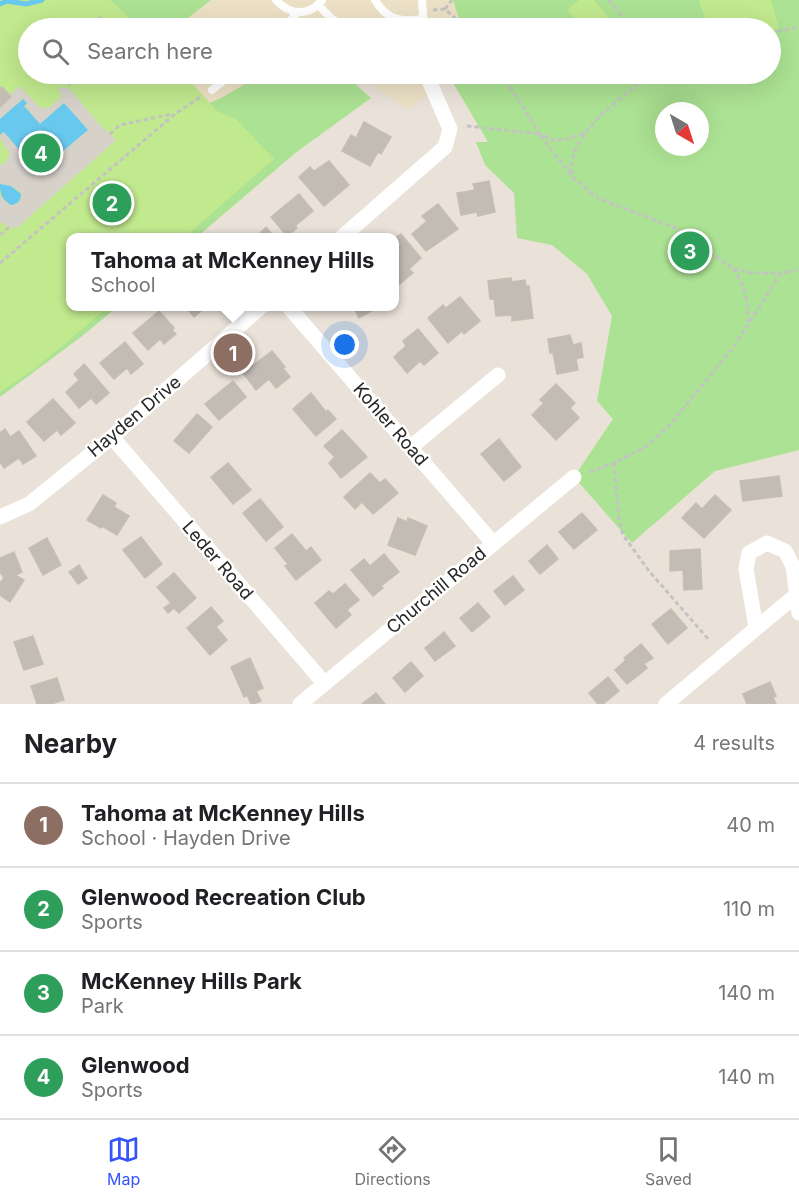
<!DOCTYPE html>
<meta charset="utf-8">
<style>
body{margin:0;font-family:Inter,sans-serif;background:#f6f6f6;color:#202124}
.compass{position:absolute;left:655px;top:102px;width:54px;height:54px;border-radius:50%;background:#fff;box-shadow:0 6px 24px #0002;rotate:141deg}
.you{position:absolute;left:345px;top:345px;width:21px;height:21px;margin:-15px;border:4px solid #fff;border-radius:50%;background:#1a73e8;box-shadow:0 0 0 9px #1a73e833}
.badge{display:grid;place-items:center;width:39px;height:39px;border-radius:50%;background:#3555fa;color:#fff;font-size:20px;font-weight:700}
.pin{position:absolute;translate:-50% -50%;border:3px solid #fff;box-shadow:0 2px 6px #0006}
.popup{position:absolute;left:66px;top:233px;width:333px;height:78px;box-sizing:border-box;display:grid;place-content:center;border-radius:12px;background:#fff;filter:drop-shadow(0 2px 4px #0005);font-size:20px;white-space:nowrap;color:#757577}
.popup b{font-size:22px;color:#202124}
.popup::after{content:'';position:absolute;left:50%;top:100%;margin-left:-12px;border:12px solid transparent;border-top-color:#fff}
.list{margin:0;padding:0;list-style:none}
h2{display:flex;justify-content:space-between;align-items:center;height:78px;margin:0;padding:0 24px;font-size:26px}
h2 small{font-size:20px;font-weight:400;color:#757577}
.list li{display:grid;grid-template-columns:39px 1fr auto;gap:18px;align-items:center;box-sizing:border-box;height:84px;padding:0 24px;border-top:2px solid #e0e0e0}
.list b{display:block;font-size:22px;white-space:nowrap}
.list p{margin:0;font-size:20px;white-space:nowrap;color:#757577}
.list em{font-size:20px;font-style:normal;color:#757577}
.icon{flex:none;width:33px;height:33px;fill:none;stroke:currentColor;stroke-width:2;stroke-linecap:round;stroke-linejoin:round}
.map{position:relative;flex:none;width:799px;height:704px;overflow:hidden}
.search{position:absolute;background:#fff;box-shadow:0 6px 24px #0002;left:18px;right:18px;top:18px;height:66px;display:flex;align-items:center;gap:15px;box-sizing:border-box;padding:0 21px;border-radius:33px;color:#757577;font-size:22px}
.sheet{height:414px;background:#fff}
nav{display:flex;justify-content:space-around;align-items:center;box-sizing:border-box;height:84px;border-top:2px solid #e0e0e0;background:#fff;font-size:16px;color:#757577}
nav a{display:grid;justify-items:center;gap:3px}
nav .on{color:#3555fa}
.map>svg:first-child{display:block}
</style>
<div class="map">
<svg width="799" height="704" viewBox="0 0 799 704">
<rect width="100%" height="100%" fill="#eae2d8"/>
<!-- education -->
<g fill="#ece1c6">
<polygon points="110,0 474,0 486,28 141,28"/>
<polygon points="184,74 453,74 408,110 357,74 274,159 217,111"/>
</g>
<!-- green -->
<g fill="#ace293" fill-rule="evenodd">
<polygon points="0,0 211,0 175,28 28,28"/>
<path d="M453,0H799V450L715,471L632,543L574,477L613,419L597,401L612,316L587,274L552,245L517,238L514,193L485,165L476,142H488L449,76L453,74H770V28H462ZM664,111H700V147H664Z"/>
<polygon points="263,74 344,74 371,98 294,154 197,237 71,238 71,306 117,307 81,337 0,397 0,269 178,116 219,99"/>
</g>
<!-- pitch -->
<g fill="#c1e98e">
<polygon points="0,0 110,0 141,28 28,28 28,74 184,74 217,111 236,119 274,159 185,237 71,238 71,306 108,307 36,368 0,392"/>
<polygon points="579,0 594,0 617,28 581,28 567,10"/>
<polygon points="699,0 771,0 779,28 771,31 770,28 708,28"/>
</g>
<!-- plaza -->
<polygon fill="#d6d2ca" points="20,86 39,107 49,108 62,96 58,89 61,87 70,89 98,123 116,140 17,228 9,227 0,222 0,195 6,202 16,204 20,201 21,194 17,189 0,184 0,164 5,164 10,154 0,138 0,135 3,132 5,133 38,172 40,124 24,105 23,99 0,119 0,107 11,97 9,95"/>
<!-- water -->
<g fill="#68c8ee">
<polygon points="23,99 27,103 24,106 40,124 64,103 88,130 38,172 5,133 3,132 0,135 0,119"/>
<path d="M0,184L11,186L21,194C21,201 18,204 11,205C2,199 0,195 0,184Z"/>
</g>
<g fill="none" stroke-linecap="round" stroke-linejoin="round">
<!-- stream -->
<polyline stroke="#68c8ee" stroke-width="5" points="0,4 7,1 26,4 42,0"/>
</g>
<!-- building -->
<g fill="#c2bcb5" stroke="#c5beb2" stroke-width="1.5">
<polygon points="100,17 109,26 106,28 96,28 92,25"/>
<polygon points="2,87 11,97 0,107 0,88"/>
<polygon points="364,122 391,137 381,154 378,152 370,166 342,151 351,135 356,138"/>
<polygon points="329,161 349,185 324,206 299,177 310,167 314,171"/>
<polygon points="489,181 495,212 478,216 477,212 461,215 457,193 475,190 473,184"/>
<polygon points="299,194 313,211 295,226 297,228 287,236 271,217"/>
<polygon points="438,204 458,229 426,251 412,234 427,221 422,216"/>
<polygon points="266,227 275,238 255,238"/>
<polygon points="401,234 421,258 409,269 413,273 396,287 395,238"/>
<polygon points="511,278 512,282 525,280 526,286 529,286 533,318 512,321 512,315 496,316 494,299 490,299 488,281"/>
<polygon points="460,297 480,321 464,334 462,331 448,343 428,318 443,305 446,308"/>
<polygon points="185,306 207,306 194,317"/>
<polygon points="353,306 380,306 359,318"/>
<polygon points="159,311 174,328 172,330 176,334 164,344 160,339 148,350 133,333"/>
<polygon points="418,329 438,353 424,365 420,361 407,373 394,357 406,346 403,341"/>
<polygon points="570,335 573,345 581,343 583,357 576,359 578,370 557,374 553,352 550,353 548,339"/>
<polygon points="125,342 143,364 131,374 127,368 114,379 100,363"/>
<polygon points="272,351 285,367 283,368 290,377 276,388 269,379 256,390 243,373"/>
<polygon points="84,364 109,393 96,404 91,398 79,408 66,392 79,380 74,374"/>
<polygon points="233,381 246,397 219,420 205,404"/>
<polygon points="556,384 575,403 570,408 579,418 556,440 532,415 544,403 540,400"/>
<polygon points="311,393 326,412 328,410 336,419 316,436 293,409"/>
<polygon points="53,399 75,423 61,435 57,430 44,441 27,422"/>
<polygon points="197,414 212,427 189,453 174,441"/>
<polygon points="5,429 10,437 19,431 36,456 23,464 19,458 4,468 0,462 0,433"/>
<polygon points="342,430 367,457 341,478 329,463 335,457 324,446"/>
<polygon points="499,439 521,467 504,481 481,454"/>
<polygon points="228,463 251,490 233,504 211,477"/>
<polygon points="370,473 380,483 385,479 398,493 373,514 362,502 355,509 344,497"/>
<polygon points="779,476 782,496 743,501 740,481"/>
<polygon points="103,495 116,503 114,507 129,516 117,535 102,526 101,528 87,520"/>
<polygon points="715,495 731,510 704,538 682,518 696,503 702,509"/>
<polygon points="260,499 283,527 266,541 243,513"/>
<polygon points="582,513 597,530 574,549 559,532"/>
<polygon points="398,518 407,522 408,518 427,526 415,555 388,545"/>
<polygon points="292,534 306,551 311,547 321,560 296,580 285,566 288,564 275,548"/>
<polygon points="141,537 162,564 145,578 123,550"/>
<polygon points="47,538 61,565 43,575 29,548"/>
<polygon points="547,545 558,559 540,574 529,561"/>
<polygon points="700,549 702,589 684,590 683,570 670,571 670,551"/>
<polygon points="14,552 22,572 15,575 24,580 10,602 0,595 0,583 4,578 0,572 0,558"/>
<polygon points="384,554 399,572 381,586 383,588 373,596 351,570 364,559 370,566"/>
<polygon points="79,565 87,578 78,584 69,572"/>
<polygon points="174,573 196,598 179,613 174,608 168,613 164,608 171,603 157,587"/>
<polygon points="513,576 524,590 505,605 494,591"/>
<polygon points="345,584 359,600 347,610 351,615 336,628 315,603 329,591 333,594"/>
<polygon points="478,603 490,617 472,632 460,618"/>
<polygon points="211,607 223,621 216,627 227,640 210,655 187,628"/>
<polygon points="671,609 687,628 668,644 652,624"/>
<polygon points="444,632 455,646 435,661 425,648"/>
<polygon points="33,636 43,664 24,670 14,642"/>
<polygon points="641,644 653,658 644,664 647,668 627,684 615,670 626,660 624,658"/>
<polygon points="250,658 263,688 256,691 261,701 253,704 251,704 247,695 244,697 231,667"/>
<polygon points="411,662 423,676 405,692 393,678"/>
<polygon points="608,677 619,691 603,704 598,704 589,693"/>
<polygon points="57,678 64,700 51,704 37,704 31,686"/>
<polygon points="770,682 776,696 773,697 776,704 747,704 743,694"/>
<polygon points="376,693 385,704 362,704"/>
</g>
<g fill="none" stroke-linecap="round" stroke-linejoin="round">
<!-- path -->
<g stroke="#c3c3c3" stroke-width="3" stroke-dasharray="4.5 3" stroke-linecap="butt">
<polyline points="609,0 632,28"/>
<polyline points="445,9 452,0"/>
<polyline points="433,10 445,9 466,28"/>
<polyline points="770,33 799,27"/>
<polyline points="67,74 70,89"/>
<polyline points="502,74 540,134 554,140 567,139 584,133"/>
<polyline points="467,126 540,134 572,177 598,198 678,229 732,268 751,273 781,273"/>
<polyline points="110,134 120,125 173,114"/>
<path d="M572,174C566,135 623,97 650,74"/>
<polyline points="0,235 9,227"/>
<polyline points="0,263 175,114 202,96"/>
<path d="M733,269C746,286 748,301 748,322"/>
<polyline points="614,463 619,521 623,535 649,571 709,640"/>
<polyline points="590,472 614,463 645,447 668,427 736,344 781,273 799,270"/>
</g>
<!-- lane -->
<g stroke="#fff" stroke-width="8">
<path d="M276,0C289,15 309,17 322,0"/>
<path d="M375,0C387,21 402,22 424,19"/>
<polyline points="422,0 424,28"/>
<polyline points="318,5 332,19 348,28"/>
<polyline points="226,28 230,25 233,28"/>
<polyline points="284,28 297,13"/>
<polyline points="212,90 232,74"/>
</g>
<!-- street -->
<g stroke="#fff" stroke-width="15">
<polyline points="341,238 445,147 450,129 427,76"/>
<polyline points="288,306 493,543"/>
<polyline points="112,437 324,683"/>
<polyline points="411,447 498,375"/>
<polyline points="0,517 29,504 112,437 262,306"/>
<polyline points="756,627 746,569 749,553 767,543 785,551 793,566 799,613"/>
<polyline points="300,704 574,477"/>
<polyline points="666,704 796,595"/>
</g>
</g>
<g text-anchor="middle" dominant-baseline="central" stroke-width="4.5" stroke-linejoin="round" paint-order="stroke">
<!-- street labels -->
<g font-size="18" fill="#272727" stroke="#fff">
<text transform="translate(134 416) rotate(-40)">Hayden Drive</text>
<text transform="translate(391 424) rotate(49)">Kohler Road</text>
<text transform="translate(218 560) rotate(49)">Leder Road</text>
<text transform="translate(436 590) rotate(-40)">Churchill Road</text>
</g>
</g>
</svg>
<svg class="compass" viewBox="-18 -18 36 36"><path d="M0-13l5 13h-10z" fill="#e53935"/><path d="M0 13l5-13h-10z" fill="#757577"/></svg>
<div class="you"></div>
<div class="pin badge" style="left:233px;top:353px;background:#8d6e63">1</div>
<div class="popup"><b>Tahoma at McKenney Hills</b>School</div>
<div class="pin badge" style="left:112px;top:203px;background:#2e9e5b">2</div>
<div class="pin badge" style="left:690px;top:251px;background:#2e9e5b">3</div>
<div class="pin badge" style="left:41px;top:153px;background:#2e9e5b">4</div>
<div class="search"><svg class="icon" aria-label="search" viewBox="0 0 24 24"><circle cx="10" cy="10" r="6"/><path d="M15 15l6 6"/></svg>Search here</div>
</div>
<section class="sheet">
<h2>Nearby<small>4 results</small></h2>
<ul class="list">
<li><span class="badge" style="background:#8d6e63">1</span><div><b>Tahoma at McKenney Hills</b><p>School · Hayden Drive</p></div><em>40 m</em></li>
<li><span class="badge" style="background:#2e9e5b">2</span><div><b>Glenwood Recreation Club</b><p>Sports</p></div><em>110 m</em></li>
<li><span class="badge" style="background:#2e9e5b">3</span><div><b>McKenney Hills Park</b><p>Park</p></div><em>140 m</em></li>
<li><span class="badge" style="background:#2e9e5b">4</span><div><b>Glenwood</b><p>Sports</p></div><em>140 m</em></li>
</ul>
</section>
<nav>
<a class="on"><svg class="icon" aria-label="map" viewBox="0 0 24 24"><path d="M3 6l6-2 6 2 6-2v14l-6 2-6-2-6 2zM9 4v14M15 6v14"/></svg>Map</a>
<a><svg class="icon" aria-label="directions" viewBox="0 0 24 24"><path d="M12 3l9 9-9 9-9-9zM9 14v-3h6M13 9l2 2-2 2"/></svg>Directions</a>
<a><svg class="icon" aria-label="saved" viewBox="0 0 24 24"><path d="M7 4h10v16l-5-4-5 4z"/></svg>Saved</a>
</nav>
